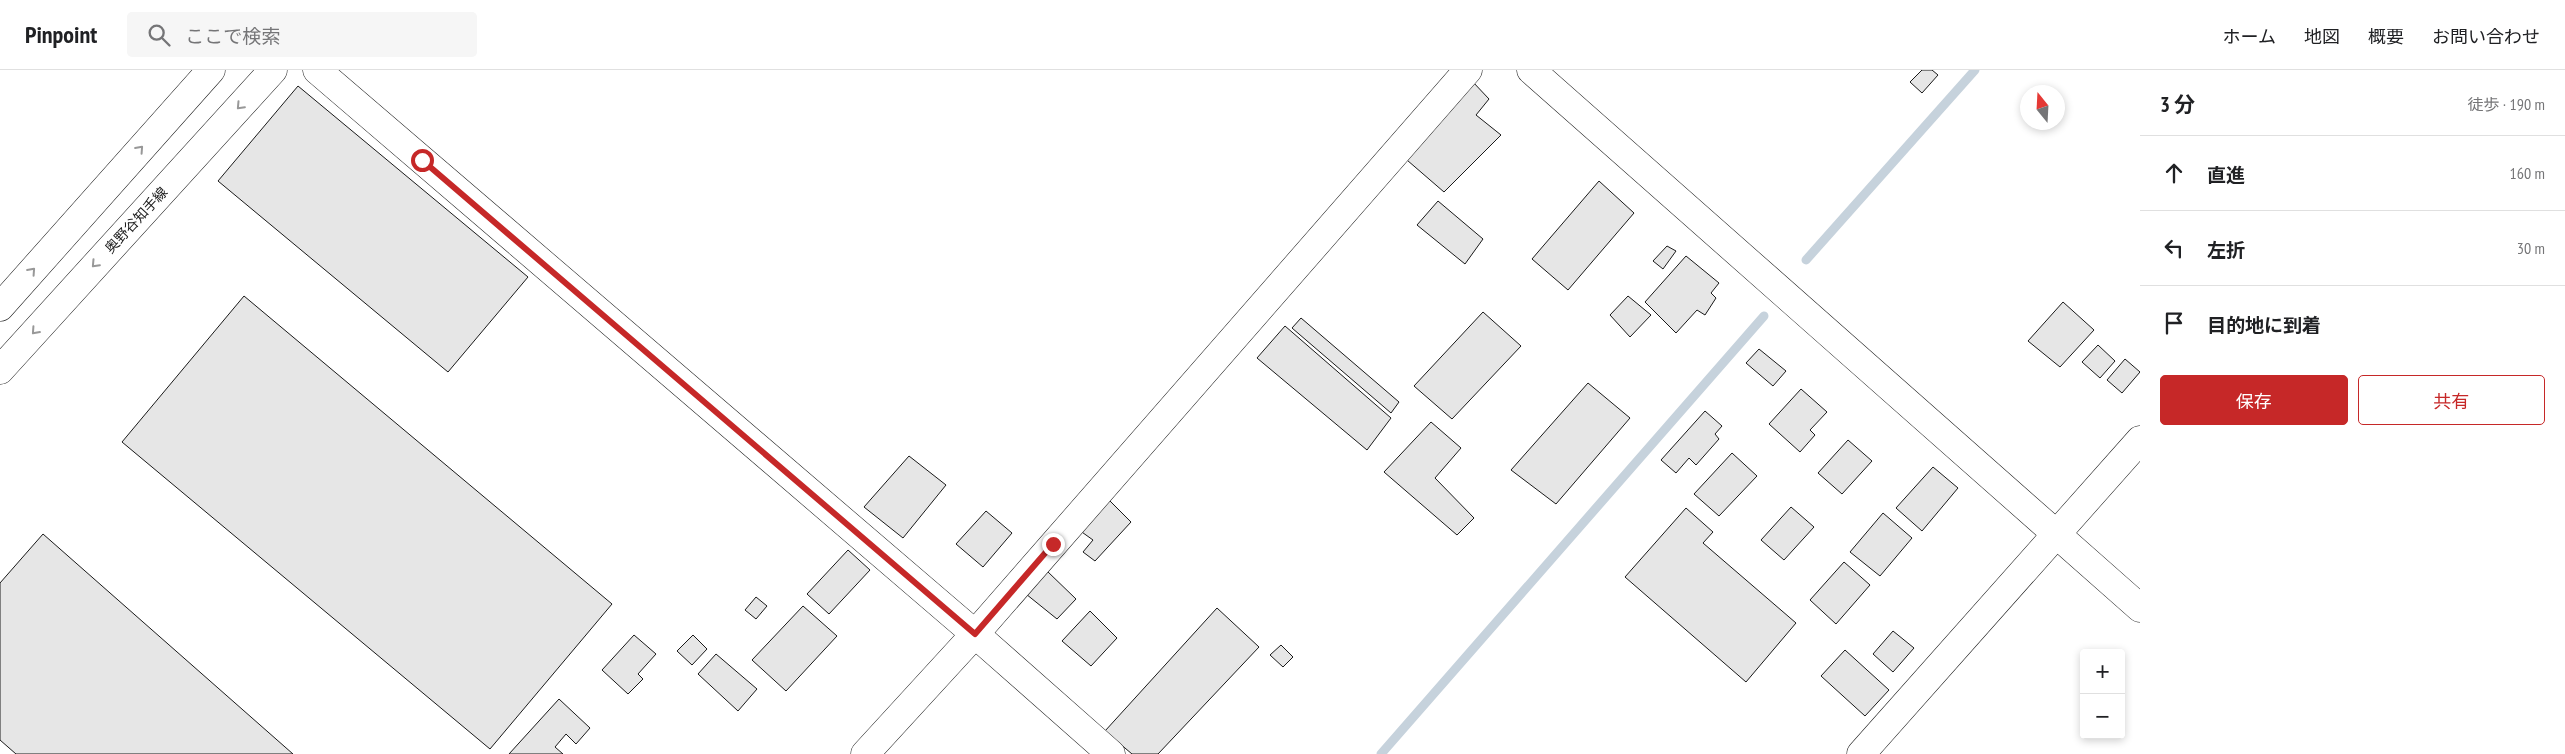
<!DOCTYPE html>
<html lang="ja">
<meta charset="utf-8">
<style>
body{margin:0;font-family:"PT Sans Narrow","Noto Sans JP",sans-serif;background:#f6f6f6;color:#202124}
.controls{position:absolute;right:15px;bottom:15px;display:grid;overflow:hidden;border-radius:5px;box-shadow:0 2px 8px #0003}
.controls button{width:45px;height:45px;display:grid;place-items:center;padding:0;border:0;border-bottom:1px solid #e0e0e0;background:#fff;color:#202124;font:25px sans-serif}
.compass{position:absolute;left:2020px;top:15px;width:45px;height:45px;border-radius:50%;background:#fff;box-shadow:0 2px 8px #0003;rotate:342deg}
.stop{position:absolute;width:15px;height:15px;margin:-11px;border:4px solid #c62828;border-radius:50%;background:#fff}
.stop.end{background:#c62828;border-color:#fff;box-shadow:0 1px 5px #0008}
.list{margin:0;padding:0;list-style:none}
h2{display:flex;justify-content:space-between;align-items:center;height:65px;margin:0;padding:0 20px;font-size:21px}
h2 small{font-size:16px;font-weight:400;color:#757577}
.list li{display:grid;grid-template-columns:32px 1fr auto;gap:15px;align-items:center;box-sizing:border-box;height:75px;padding:0 20px;border-top:1px solid #e0e0e0}
.list b{display:block;font-size:19px;white-space:nowrap}
.list em{font-size:16px;font-style:normal;color:#757577}
.actions{display:flex;gap:10px;padding:15px 20px}
.actions a{flex:1;padding:11px 0;border:1px solid #c62828;border-radius:5px;text-align:center;font-size:18px;color:#c62828}
.actions .main{background:#c62828;color:#fff}
.icon{flex:none;width:28px;height:28px;fill:none;stroke:currentColor;stroke-width:2;stroke-linecap:round;stroke-linejoin:round}
.map{position:relative;flex:none;width:2140px;height:684px;overflow:hidden}
header{display:flex;align-items:center;gap:30px;box-sizing:border-box;height:70px;padding:0 25px;background:#fff;border-bottom:1px solid #e0e0e0}
header strong{font-size:24px}
nav{display:flex;gap:28px;margin-inline-start:auto;font-size:18px}
.search{width:350px;height:45px;background:#f6f6f6;display:flex;align-items:center;gap:12px;box-sizing:border-box;padding:0 18px;border-radius:5px;color:#757577;font-size:19px}
main{display:flex}
aside{flex:1;background:#fff}
.map>svg:first-child{display:block}
</style>
<header>
<strong>Pinpoint</strong>
<div class="search"><svg class="icon" aria-label="search" viewBox="0 0 24 24"><circle cx="10" cy="10" r="6"/><path d="M15 15l6 6"/></svg>ここで検索</div>
<nav><a>ホーム</a><a>地図</a><a>概要</a><a>お問い合わせ</a></nav>
</header>
<main>
<div class="map">
<svg width="2140" height="684" viewBox="0 0 2140 684">
<rect width="100%" height="100%" fill="#fff"/>
<g fill="none" stroke-linecap="round" stroke-linejoin="round">
<!-- stream -->
<g stroke="#c6d2dc" stroke-width="9">
<polyline points="1806,190 1975,0"/>
<polyline points="1381,684 1764,246"/>
</g>
</g>
<!-- building -->
<g fill="#e6e6e6" stroke="#1a1a1a">
<polygon points="1922,0 1932,0 1938,5 1922,23 1910,12"/>
<polygon points="1472,11 1489,29 1476,45 1501,65 1444,122 1400,84"/>
<polygon points="298,16 528,207 448,302 218,111"/>
<polygon points="1599,111 1634,143 1568,220 1532,189"/>
<polygon points="1438,131 1483,169 1465,194 1417,155"/>
<polygon points="1667,176 1676,181 1663,199 1653,191"/>
<polygon points="1686,186 1719,213 1711,223 1716,228 1705,245 1697,240 1676,263 1645,232"/>
<polygon points="244,226 612,534 490,679 122,372"/>
<polygon points="1628,226 1651,245 1630,267 1610,245"/>
<polygon points="2063,232 2094,260 2060,297 2028,271"/>
<polygon points="1483,242 1521,276 1452,349 1414,316"/>
<polygon points="1301,248 1399,332 1391,343 1292,258"/>
<polygon points="1285,256 1391,348 1367,380 1257,288"/>
<polygon points="2098,275 2115,291 2100,308 2082,292"/>
<polygon points="1759,279 1786,301 1773,316 1746,293"/>
<polygon points="2125,289 2140,302 2122,323 2107,310"/>
<polygon points="1588,313 1630,348 1556,434 1511,400"/>
<polygon points="1801,319 1827,342 1810,360 1815,365 1800,382 1769,354"/>
<polygon points="1705,341 1722,356 1715,364 1719,369 1696,395 1689,388 1676,403 1661,390"/>
<polygon points="1431,352 1461,378 1435,408 1474,448 1457,465 1384,402"/>
<polygon points="1848,370 1872,391 1842,424 1818,403"/>
<polygon points="1732,383 1757,406 1719,446 1694,424"/>
<polygon points="909,386 946,415 903,468 864,437"/>
<polygon points="1933,397 1958,418 1922,461 1896,438"/>
<polygon points="1107,428 1131,452 1095,491 1083,482 1093,470 1079,460"/>
<polygon points="1791,437 1814,457 1784,490 1761,470"/>
<polygon points="1686,438 1713,462 1703,473 1796,553 1746,612 1625,507"/>
<polygon points="986,441 1012,463 983,497 956,474"/>
<polygon points="1883,443 1912,468 1880,506 1850,482"/>
<polygon points="43,464 293,684 16,684 0,670 0,513"/>
<polygon points="848,480 870,500 829,544 807,524"/>
<polygon points="1844,492 1870,515 1836,554 1810,530"/>
<polygon points="1047,501 1076,529 1057,549 1026,524"/>
<polygon points="756,527 767,536 756,549 745,540"/>
<polygon points="803,536 837,566 786,621 752,590"/>
<polygon points="1217,538 1259,577 1158,684 1132,684 1105,661"/>
<polygon points="1090,541 1117,568 1091,596 1062,571"/>
<polygon points="1893,561 1914,578 1893,602 1873,584"/>
<polygon points="634,565 656,584 638,604 643,609 628,624 602,600"/>
<polygon points="693,565 707,579 692,595 677,581"/>
<polygon points="1281,575 1293,587 1283,597 1270,585"/>
<polygon points="1845,580 1889,620 1865,646 1821,606"/>
<polygon points="716,584 757,619 738,641 698,604"/>
<polygon points="559,629 590,658 576,674 566,664 555,677 563,684 509,684"/>
</g>
<g fill="none" stroke-linecap="round" stroke-linejoin="round">
<defs>
<g id="tertiary">
<polyline points="317,0 975,564 1111,684"/>
<polyline points="1531,0 2140,538"/>
<polyline points="865,684 975,564 1468,0"/>
<polyline points="1861,684 2140,370"/>
</g>
<g id="secondary">
<polyline points="0,237 211,0"/>
<polyline points="0,300 273,0"/>
</g>
</defs>
<!-- tertiary casing -->
<use href="#tertiary" stroke="#1a1a1a" stroke-width="29"/>
<!-- secondary casing -->
<use href="#secondary" stroke="#1a1a1a" stroke-width="29"/>
<!-- tertiary -->
<use href="#tertiary" stroke="#fff" stroke-width="28"/>
<!-- secondary -->
<use href="#secondary" stroke="#fff" stroke-width="28"/>
</g>
<!-- one-way arrows -->
<defs><path id="oneway-chevron" d="M-2-3.5L2.5 0L-2 3.5" fill="none" stroke-width="1.6" stroke-linecap="round" stroke-linejoin="round" transform="scale(1.25)"/></defs>
<g stroke="#989898">
<use href="#oneway-chevron" transform="translate(240 36) rotate(133)"/>
<use href="#oneway-chevron" transform="translate(140 79) rotate(-48)"/>
<use href="#oneway-chevron" transform="translate(95 194) rotate(133)"/>
<use href="#oneway-chevron" transform="translate(32 201) rotate(-48)"/>
<use href="#oneway-chevron" transform="translate(35 261) rotate(132)"/>
</g>
<g fill="none" stroke-linecap="round" stroke-linejoin="round">
<!-- route -->
<polyline stroke="#c62828" stroke-width="6" points="422,90 975,564 1053,474"/>
</g>
<g text-anchor="middle" dominant-baseline="central" stroke-width="4" stroke-linejoin="round" paint-order="stroke">
<!-- street labels -->
<g font-size="14" fill="#1a1a1a" stroke="#fff">
<text transform="translate(136 150) rotate(-47)">奥野谷知手線</text>
</g>
</g>
</svg>
<div class="controls">
<button>+</button>
<button>−</button>
</div>
<svg class="compass" viewBox="-18 -18 36 36"><path d="M0-13l5 13h-10z" fill="#e53935"/><path d="M0 13l5-13h-10z" fill="#757577"/></svg>
<div class="stop" style="left:422px;top:90px"></div>
<div class="stop end" style="left:1053px;top:474px"></div>
</div>
<aside>
<h2>3 分<small>徒歩 · 190 m</small></h2>
<ul class="list">
<li><svg class="icon" aria-label="ahead" viewBox="0 0 24 24"><path d="M12 20V5M6 11l6-6 6 6"/></svg><div><b>直進</b></div><em>160 m</em></li>
<li><svg class="icon" aria-label="left" viewBox="0 0 24 24"><path d="M17 20v-9H6M10 6l-5 5 5 5"/></svg><div><b>左折</b></div><em>30 m</em></li>
<li><svg class="icon" aria-label="arrive" viewBox="0 0 24 24"><path d="M6 21V4h12l-3 4 3 4H6"/></svg><div><b>目的地に到着</b></div></li>
</ul>
<div class="actions"><a class="main">保存</a><a>共有</a></div>
</aside>
</main>
